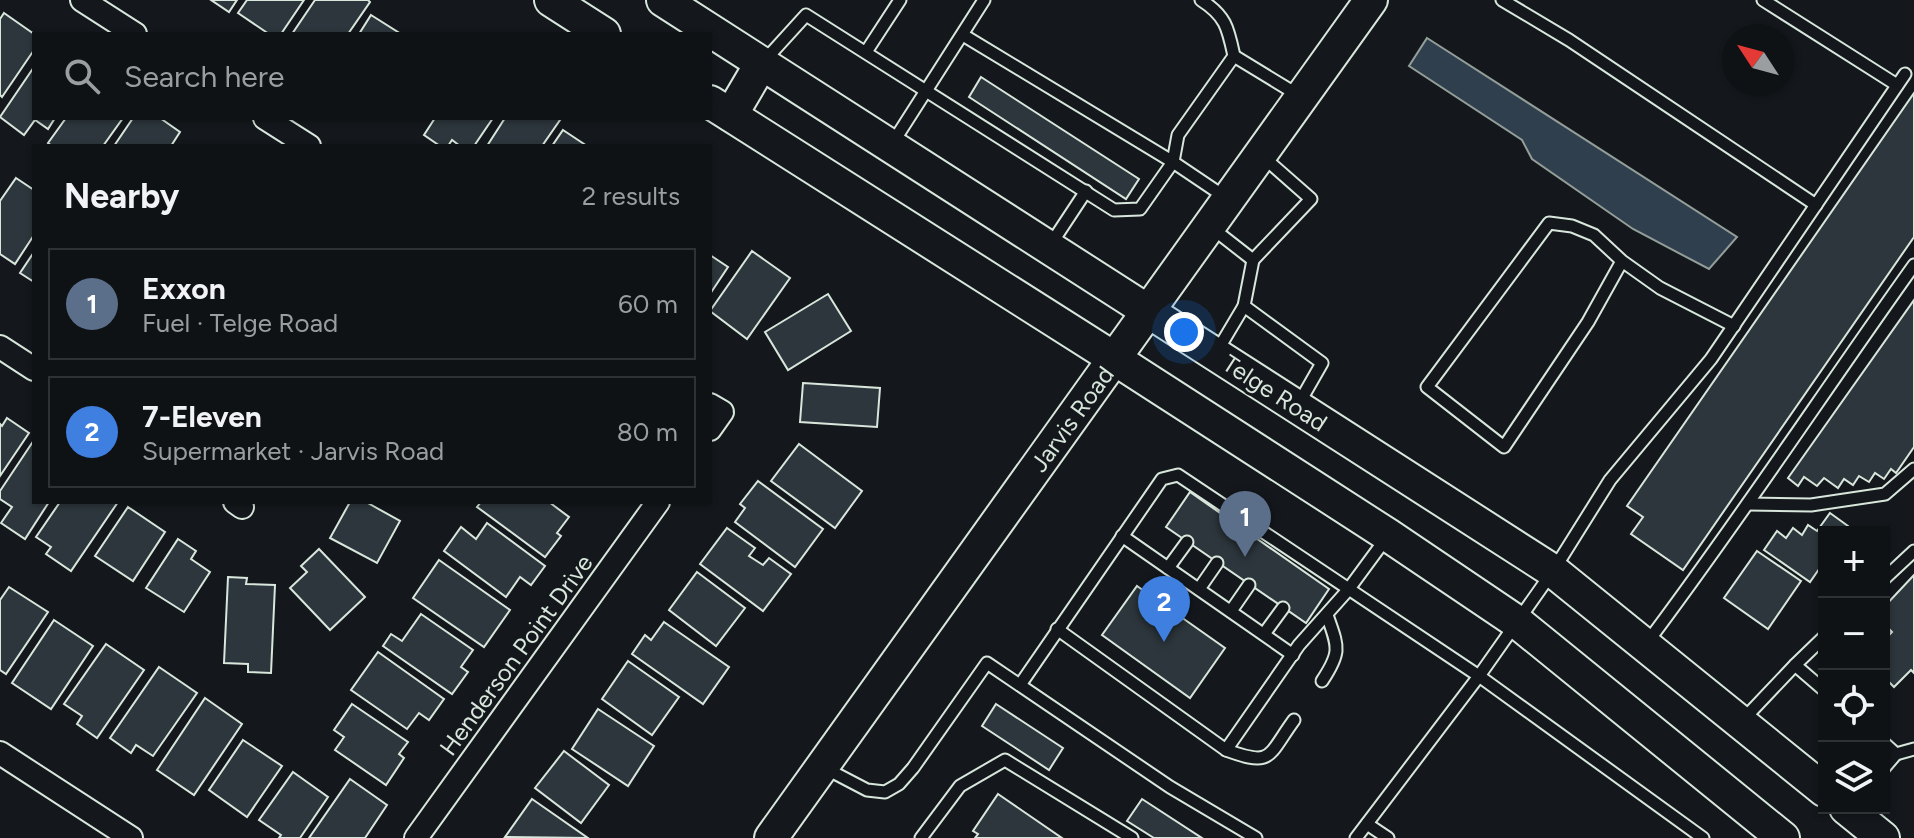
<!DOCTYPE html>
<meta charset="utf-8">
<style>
body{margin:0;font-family:Figtree,sans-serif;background:#181b1e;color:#f1f3f6}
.controls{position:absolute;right:24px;bottom:24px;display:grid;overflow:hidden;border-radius:0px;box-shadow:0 2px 6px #0004}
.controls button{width:72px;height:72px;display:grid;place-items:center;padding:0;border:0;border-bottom:2px solid #2f3234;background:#0f1215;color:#f1f3f6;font:40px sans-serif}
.compass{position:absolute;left:1722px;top:24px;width:72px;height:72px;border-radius:50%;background:#0f1215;box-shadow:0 2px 6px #0004;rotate:306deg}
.you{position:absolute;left:1184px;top:332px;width:28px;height:28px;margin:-20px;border:6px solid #fff;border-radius:50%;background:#1a73e8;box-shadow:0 0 0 12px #1a73e833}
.badge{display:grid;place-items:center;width:52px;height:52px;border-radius:50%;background:#0f766e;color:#fff;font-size:26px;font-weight:700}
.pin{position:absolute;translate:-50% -66px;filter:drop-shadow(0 2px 4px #0008)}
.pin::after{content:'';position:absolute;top:42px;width:28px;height:24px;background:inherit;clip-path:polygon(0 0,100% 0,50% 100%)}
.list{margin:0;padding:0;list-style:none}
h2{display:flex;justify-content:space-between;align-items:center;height:104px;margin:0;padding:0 32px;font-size:34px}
h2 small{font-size:26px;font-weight:400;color:#9b9ea0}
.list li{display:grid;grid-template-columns:52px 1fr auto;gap:24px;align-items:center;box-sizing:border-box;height:112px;margin:0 16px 16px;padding:0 16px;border:2px solid #2f3234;border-radius:0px}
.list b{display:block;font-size:30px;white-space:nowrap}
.list p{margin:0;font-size:26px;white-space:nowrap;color:#9b9ea0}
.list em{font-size:26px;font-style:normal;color:#9b9ea0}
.icon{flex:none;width:44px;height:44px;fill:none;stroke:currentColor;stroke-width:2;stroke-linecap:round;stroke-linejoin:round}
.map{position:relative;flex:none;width:1914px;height:838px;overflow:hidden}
.search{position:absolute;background:#0f1215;box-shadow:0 2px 6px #0004;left:32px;top:32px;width:680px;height:88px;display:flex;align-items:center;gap:20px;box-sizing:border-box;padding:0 28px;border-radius:0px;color:#9b9ea0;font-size:30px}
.panel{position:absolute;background:#0f1215;box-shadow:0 2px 6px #0004;left:32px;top:144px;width:680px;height:360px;border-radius:0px}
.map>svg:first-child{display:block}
</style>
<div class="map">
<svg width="1914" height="838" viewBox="0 0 1914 838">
<rect width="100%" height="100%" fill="#14181c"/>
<!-- water -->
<polygon fill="#2f3f4d" stroke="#939e99" stroke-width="2" points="1427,38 1737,237 1709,269 1633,229 1532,159 1522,140 1409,66"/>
<!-- building -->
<g fill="#2c363c" stroke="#d8e6dc" stroke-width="2">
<polygon points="211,0 237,0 229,12"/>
<polygon points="247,0 304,0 281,34 269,34 238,13"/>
<polygon points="315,0 368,0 370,2 348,34 292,34"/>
<polygon points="4,13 34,34 34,50 2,97 0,95 0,19"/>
<polygon points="371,15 401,34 359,34"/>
<polygon points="34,67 34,118 55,118 48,129 35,120 24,135 0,117"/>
<polygon points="981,77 1139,179 1126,199 969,97"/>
<polygon points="1914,93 1914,237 1683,570 1631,534 1643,517 1627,506"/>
<polygon points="66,118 123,118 103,146 52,146 48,143"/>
<polygon points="133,118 160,118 180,132 171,146 114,146"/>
<polygon points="435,118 493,118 474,146 460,146 452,140 448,146 440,146 424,135"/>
<polygon points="505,118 557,118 560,120 542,146 487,146"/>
<polygon points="563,130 587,146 552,146"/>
<polygon points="16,178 34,190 34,235 15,264 0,254 0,201"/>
<polygon points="752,251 790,278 747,339 710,311"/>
<polygon points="34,252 34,282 20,273"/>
<polygon points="710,255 728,267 710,294"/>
<polygon points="828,294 851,331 788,370 765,332"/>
<polygon points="1914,300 1914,447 1896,473 1891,469 1884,479 1875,473 1869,482 1859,476 1853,485 1844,479 1838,488 1824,478 1817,486 1804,477 1798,486 1788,478"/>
<polygon points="803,383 880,388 877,427 800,422"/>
<polygon points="7,418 29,433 0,476 0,424 2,426"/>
<polygon points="34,440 34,502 49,502 25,539 1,523 12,507 0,499 0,491"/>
<polygon points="799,444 862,491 835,528 771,481"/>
<polygon points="758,481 823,529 795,567 735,522 745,508 740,504"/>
<polygon points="1190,492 1329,589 1306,623 1166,527"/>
<polygon points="60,502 118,502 71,571 46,554 51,547 36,537"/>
<polygon points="350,502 366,502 400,521 377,563 330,538"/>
<polygon points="481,502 549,502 569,517 557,533 561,536 545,557 477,507"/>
<polygon points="128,507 165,532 133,581 95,556"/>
<polygon points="1830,513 1848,526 1845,532 1824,532 1824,562 1810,582 1764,550 1777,531 1786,538 1793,528 1802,535 1808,525 1817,531"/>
<polygon points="487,523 545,566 531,585 520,577 506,597 444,551 461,527 476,539"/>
<polygon points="727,528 755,548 749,556 763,565 769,558 791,574 763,611 700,564"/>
<polygon points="178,539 196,551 191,559 210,572 184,612 146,588"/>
<polygon points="319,549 365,597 330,630 290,588 307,572 301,566"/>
<polygon points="1757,551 1801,581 1768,629 1724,598"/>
<polygon points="439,560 510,610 484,647 413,598"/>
<polygon points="697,572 745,608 716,646 669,610"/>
<polygon points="1914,575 1914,673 1911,670 1894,687 1884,677 1884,640 1892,632 1884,624 1884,607"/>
<polygon points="228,577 247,578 246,584 275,585 271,673 248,672 248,664 224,663"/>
<polygon points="1137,586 1225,648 1190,698 1102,635"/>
<polygon points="9,587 48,612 6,674 0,670 0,600"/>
<polygon points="421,614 473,650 461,667 468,672 452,694 383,646 391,634 402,641"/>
<polygon points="54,620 93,646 51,709 12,683"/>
<polygon points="664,622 729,667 703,704 632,654 645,635 651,640"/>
<polygon points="106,644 144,670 97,738 77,724 82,716 64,704"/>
<polygon points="378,652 444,699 429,720 419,713 407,729 351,690"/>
<polygon points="628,661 679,697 652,735 602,699"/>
<polygon points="159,667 197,693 153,756 136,745 131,753 110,738"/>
<polygon points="205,698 242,724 194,795 157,770"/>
<polygon points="352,704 408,742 399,754 404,758 386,785 335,750 344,737 334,730"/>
<polygon points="996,704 1063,748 1049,770 982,726"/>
<polygon points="598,709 654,746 628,786 572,749"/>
<polygon points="243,740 282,766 247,817 209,790"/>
<polygon points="564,751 609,785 581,823 535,788"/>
<polygon points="293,772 328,797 300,838 279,838 281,835 259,820"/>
<polygon points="350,779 387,805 365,838 309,838"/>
<polygon points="998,794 1062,838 975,838 978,834 973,831"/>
<polygon points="532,799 588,838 505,837"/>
<polygon points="1142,799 1202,838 1154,838 1127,821"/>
</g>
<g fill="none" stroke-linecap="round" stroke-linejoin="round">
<defs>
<g id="lane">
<polyline points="1502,0 1569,40 1816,205"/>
<polyline points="1763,0 1897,85"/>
<path d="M963,35L1173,162L1178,135L1234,56C1228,28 1226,16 1201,0"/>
<polyline points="866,52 900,0"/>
<polyline points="1234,56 1298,95"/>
<polyline points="765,60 806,15 1114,210 1140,209 1173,162 1225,197"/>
<polyline points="892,144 984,0"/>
<polyline points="1212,228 1253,260 1311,199 1261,155"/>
<polyline points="1051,244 1086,191"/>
<polyline points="1253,260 1244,306 1322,363 1298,405"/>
<polyline points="1622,261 1588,322 1504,447 1427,387 1549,223 1572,226 1594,235 1622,261 1660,288 1734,326"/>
<polyline points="1216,353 1244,306"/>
<polyline points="1748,504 1811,505 1885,494 1914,469"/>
<polyline points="1122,536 1293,655"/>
<polyline points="1168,568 1187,542"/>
<polyline points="1884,579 1914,551"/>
<polyline points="1199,589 1217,563"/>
<polyline points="1231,611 1249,585"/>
<polyline points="1057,629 1226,750 1299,645 1348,590 1387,537"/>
<polyline points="1264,634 1283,608"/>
<path d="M1646,644C1739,521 1824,391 1914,265"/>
<polyline points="1795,665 1824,637"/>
<path d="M1322,681C1342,651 1338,647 1327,615"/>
<polyline points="1020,685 1162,479 1178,475 1479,676 1356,838"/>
<polyline points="1741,722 1795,665 1824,690"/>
<polyline points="1884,743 1896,754 1884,768"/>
<path d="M1226,750C1273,767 1267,757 1294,720"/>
<polyline points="1896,754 1914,749"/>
<polyline points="823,767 867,790 885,792 899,784 913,768 987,663 1170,787 1256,838"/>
<polyline points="1367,824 1388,838"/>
<polyline points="921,838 960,786 1005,760 1132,838"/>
<polyline points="1703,838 1479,676 1553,571 1610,480 1711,359 1905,74"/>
</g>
<g id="street">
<polyline points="82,0 135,34"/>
<polyline points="265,118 309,146"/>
<polyline points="0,347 34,369"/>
<polyline points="710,405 722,412 710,429"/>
<polyline points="235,502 242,507"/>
<polyline points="0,753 131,838"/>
<polyline points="416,838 658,502"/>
</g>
<g id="secondary">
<polyline points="551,0 604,34"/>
<polyline points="663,0 1553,571 1824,790"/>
<polyline points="710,102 1115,359 1388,535 1517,622 1783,838"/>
<polyline points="731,115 761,64"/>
<polyline points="1846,808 1883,838"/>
<polyline points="771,838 1371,0"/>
</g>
</defs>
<!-- lane casing -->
<use href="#lane" stroke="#d8e6dc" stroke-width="15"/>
<!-- street casing -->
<use href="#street" stroke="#d8e6dc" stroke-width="26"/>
<!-- secondary casing -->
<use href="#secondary" stroke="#d8e6dc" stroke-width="36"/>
<!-- lane -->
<use href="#lane" stroke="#14181c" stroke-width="11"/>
<!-- street -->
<use href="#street" stroke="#14181c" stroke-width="22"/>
<!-- secondary -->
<use href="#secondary" stroke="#14181c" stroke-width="32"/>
</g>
<g text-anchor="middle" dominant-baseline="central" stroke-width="6" stroke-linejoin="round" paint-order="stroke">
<!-- street labels -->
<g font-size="24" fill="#d8e6dc" stroke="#14181c">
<text transform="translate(1275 393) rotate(33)">Telge Road</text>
<text transform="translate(1072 419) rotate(-54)">Jarvis Road</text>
<text transform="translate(516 655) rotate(-54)">Henderson Point Drive</text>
</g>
</g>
</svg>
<div class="controls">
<button>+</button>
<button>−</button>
<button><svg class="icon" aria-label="locate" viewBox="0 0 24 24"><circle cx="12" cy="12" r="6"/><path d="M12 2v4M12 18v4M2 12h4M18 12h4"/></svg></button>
<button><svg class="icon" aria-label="layers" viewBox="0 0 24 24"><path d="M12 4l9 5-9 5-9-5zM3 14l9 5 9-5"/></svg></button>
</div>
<svg class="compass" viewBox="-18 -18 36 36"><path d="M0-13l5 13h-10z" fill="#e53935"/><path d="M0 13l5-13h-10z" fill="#9b9ea0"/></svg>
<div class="you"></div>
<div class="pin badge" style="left:1245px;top:557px;background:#5c6f8a">1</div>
<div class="pin badge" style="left:1164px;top:642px;background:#3f7fe0">2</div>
<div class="search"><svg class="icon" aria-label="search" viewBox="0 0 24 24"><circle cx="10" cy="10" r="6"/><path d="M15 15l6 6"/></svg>Search here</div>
<section class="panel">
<h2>Nearby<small>2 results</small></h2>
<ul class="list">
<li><span class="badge" style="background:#5c6f8a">1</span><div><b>Exxon</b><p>Fuel · Telge Road</p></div><em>60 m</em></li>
<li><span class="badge" style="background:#3f7fe0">2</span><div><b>7-Eleven</b><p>Supermarket · Jarvis Road</p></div><em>80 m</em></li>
</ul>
</section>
</div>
